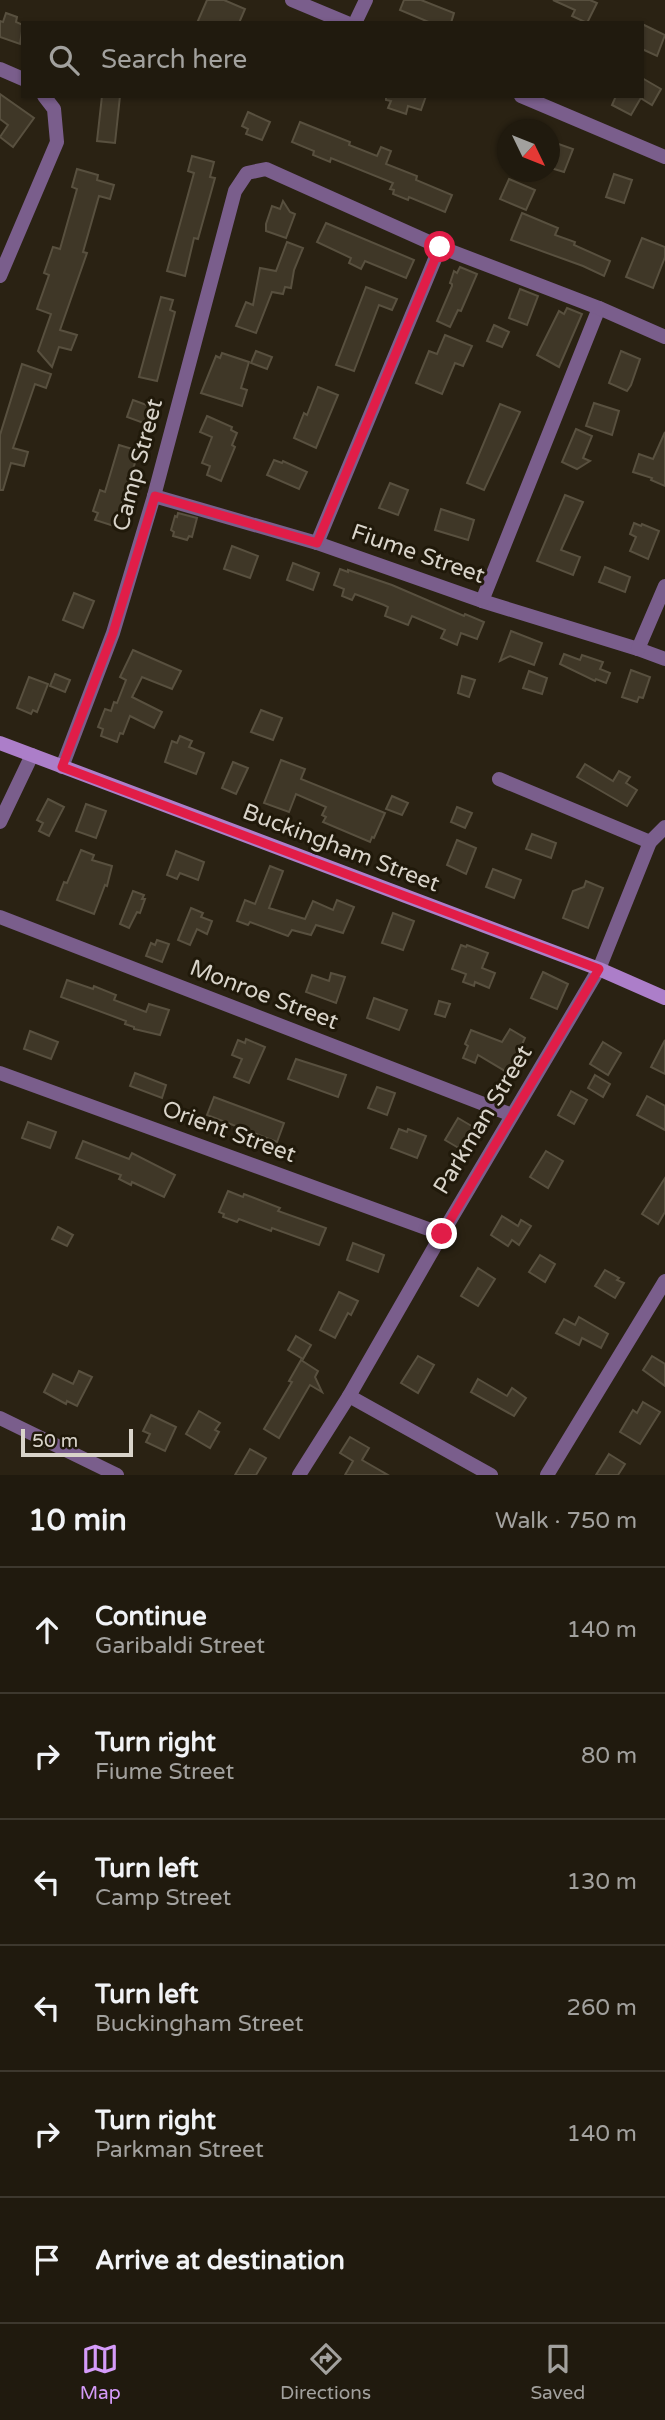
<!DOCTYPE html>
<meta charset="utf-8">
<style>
body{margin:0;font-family:"Varela Round",sans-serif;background:#2d271c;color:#f1f3f6}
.compass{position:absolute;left:497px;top:119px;width:63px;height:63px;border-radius:50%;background:#201a0e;box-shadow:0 2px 5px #0004;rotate:133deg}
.scale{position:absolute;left:21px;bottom:18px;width:112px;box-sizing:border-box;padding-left:7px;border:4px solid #d9d4ca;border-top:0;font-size:19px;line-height:24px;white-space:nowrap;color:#d9d4ca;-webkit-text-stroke:5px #20190a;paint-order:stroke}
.stop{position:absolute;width:21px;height:21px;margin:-16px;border:5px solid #e11d48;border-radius:50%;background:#fff}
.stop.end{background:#e11d48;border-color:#fff;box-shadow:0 2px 7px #0008}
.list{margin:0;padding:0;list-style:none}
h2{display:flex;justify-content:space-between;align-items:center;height:91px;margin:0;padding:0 28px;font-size:30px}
h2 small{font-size:23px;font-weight:400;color:#a2a19e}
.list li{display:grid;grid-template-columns:46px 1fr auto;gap:21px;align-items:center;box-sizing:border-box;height:126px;padding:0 28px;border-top:2px solid #3d382e}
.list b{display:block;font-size:26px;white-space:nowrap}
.list p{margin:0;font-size:23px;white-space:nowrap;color:#a2a19e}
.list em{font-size:23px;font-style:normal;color:#a2a19e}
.icon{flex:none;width:38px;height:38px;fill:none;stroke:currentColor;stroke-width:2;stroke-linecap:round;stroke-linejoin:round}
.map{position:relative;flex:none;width:665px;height:1475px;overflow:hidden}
.search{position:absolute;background:#201a0e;box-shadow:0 2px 5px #0004;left:21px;right:21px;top:21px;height:77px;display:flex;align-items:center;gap:18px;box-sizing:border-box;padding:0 24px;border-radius:0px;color:#a2a19e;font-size:26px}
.sheet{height:847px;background:#201a0e}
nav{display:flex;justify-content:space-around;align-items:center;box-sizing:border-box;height:98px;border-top:2px solid #3d382e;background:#201a0e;font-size:19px;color:#a2a19e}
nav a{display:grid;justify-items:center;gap:4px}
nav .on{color:#d59bfa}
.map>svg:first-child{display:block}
</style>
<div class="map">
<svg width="665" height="1475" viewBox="0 0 665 1475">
<rect width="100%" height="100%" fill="#2a2213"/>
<!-- building -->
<g fill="#3f3727" stroke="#58503f" stroke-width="2">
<polygon points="207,0 224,0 245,9 239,23 197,23"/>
<polygon points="404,0 421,0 454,13 451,23 431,23 400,10"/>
<polygon points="553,0 590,0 597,3 587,23 572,16 575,10"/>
<polygon points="6,13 17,17 16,22 23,25 20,44 0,37 0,21 3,22"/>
<polygon points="642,24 665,35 657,56 642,49"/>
<polygon points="642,78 661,89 652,105 642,99"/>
<polygon points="0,94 34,118 13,147 0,137 8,125 0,119"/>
<polygon points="102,96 120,96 115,143 97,141"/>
<polygon points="386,96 426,96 421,110 408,106 406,114 388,108 391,101 386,100"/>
<polygon points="616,96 642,96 631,115 612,105"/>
<polygon points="248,112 270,122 262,140 246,134 248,129 242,126"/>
<polygon points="300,122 350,142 349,145 377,156 381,147 391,151 386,164 417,176 416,180 452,195 445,212 409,197 408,200 393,194 394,190 390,189 393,183 331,158 330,162 313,155 314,151 292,142"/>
<polygon points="550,141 573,149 564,172 554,169 554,166 550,164"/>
<polygon points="192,156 214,162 210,177 215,178 198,239 194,238 185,276 167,271 194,173 188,171"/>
<polygon points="77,169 98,175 97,180 114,185 110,199 99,196 83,252 87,253 60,330 77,335 71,350 59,347 52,367 38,351 51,314 37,309 49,275 44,273 53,247 60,249 77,189 72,187"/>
<polygon points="614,174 632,180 624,203 606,197"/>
<polygon points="509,179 535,190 526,210 500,199"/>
<polygon points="283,201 290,212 295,214 286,238 266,231 266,224 272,206 280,209"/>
<polygon points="522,213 558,228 555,235 575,242 574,245 610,261 604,276 583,266 511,240"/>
<polygon points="326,223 414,260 406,278 365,261 361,269 349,263 351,258 317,242"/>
<polygon points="642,238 665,247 665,257 653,288 626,277"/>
<polygon points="287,242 303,248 294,270 291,288 285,287 283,294 272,292 256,333 236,326 246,302 253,305 260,268 276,271"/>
<polygon points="460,267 477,274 461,311 458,310 450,327 437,321 452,286 452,284 450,283 454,271 457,273"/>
<polygon points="366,287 397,299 392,310 379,305 354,371 336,365"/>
<polygon points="520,289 538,296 527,325 509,318"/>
<polygon points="161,297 173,300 170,310 175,312 157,381 139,377"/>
<polygon points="567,308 582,314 559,367 537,355 559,311 564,314"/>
<polygon points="494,325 509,332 502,347 487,341"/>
<polygon points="445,335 472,346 463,366 455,363 442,394 416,383 429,351 437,354"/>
<polygon points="256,351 272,357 267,369 251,363"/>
<polygon points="621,351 640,359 631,385 627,391 609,383"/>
<polygon points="222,353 249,362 241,388 247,390 242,406 201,393 216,356 220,358"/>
<polygon points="22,364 51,374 46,388 35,384 13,448 28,452 24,466 11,463 3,490 0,490 0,435"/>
<polygon points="318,387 338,395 316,448 294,438 304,413 307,415"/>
<polygon points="133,400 155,408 149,425 127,417"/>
<polygon points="594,403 619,411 612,435 586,426"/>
<polygon points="500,404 520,412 484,490 467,483"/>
<polygon points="207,416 232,427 231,430 237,433 232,445 235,447 221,481 207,475 210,466 202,463 212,437 200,432"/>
<polygon points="576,429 592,436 583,458 590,461 577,469 562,462"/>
<polygon points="665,432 665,486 651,480 652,478 633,472 639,454 653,459"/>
<polygon points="119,445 139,451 114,526 95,520 98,513 93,511 100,490 105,492"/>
<polygon points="274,460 282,463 283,461 307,472 299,489 267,475"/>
<polygon points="390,483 408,490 398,515 379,508"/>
<polygon points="565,495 583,502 561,550 580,557 573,575 537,561"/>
<polygon points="441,509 474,520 468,540 435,530"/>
<polygon points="178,513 197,518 192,537 189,536 187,540 173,536 174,532 171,530 175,516 177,517"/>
<polygon points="634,523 641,526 642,524 659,531 648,559 630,551 636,537 630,534"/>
<polygon points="232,546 258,556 250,578 224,569"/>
<polygon points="293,563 319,573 313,590 287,580"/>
<polygon points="605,567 630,577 625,592 599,582"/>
<polygon points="340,569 348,572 348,570 392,585 464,616 465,614 484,622 477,639 461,633 457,645 441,638 445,630 412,616 408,625 385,616 388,607 384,605 355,594 352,600 342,596 344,589 334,585"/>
<polygon points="74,593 94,601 83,628 63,620"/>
<polygon points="511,631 542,643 534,665 510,656 500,661"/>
<polygon points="133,650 181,671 172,689 142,677 132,697 162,712 154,728 130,716 123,734 120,733 117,742 101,736 103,729 98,727 105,709 111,711 114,702 117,703 126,680 120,677"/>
<polygon points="564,654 580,660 582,655 603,662 600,669 610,673 606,683 596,679 595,681 560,664"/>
<polygon points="631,670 650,677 643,698 639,697 637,702 622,697"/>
<polygon points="529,671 547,678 542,694 523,688"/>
<polygon points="55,674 70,680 65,692 50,686"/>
<polygon points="462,676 475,680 469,697 458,693"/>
<polygon points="29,677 48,684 37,712 33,710 31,714 17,708"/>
<polygon points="261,710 282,718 273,740 251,732"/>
<polygon points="180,736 192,741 189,747 204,753 196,774 165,762 172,741 177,743"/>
<polygon points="281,760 305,769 301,779 385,813 374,838 372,837 370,842 323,822 326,817 322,815 326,807 296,794 289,812 264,803"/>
<polygon points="233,762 248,768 236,794 222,788"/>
<polygon points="585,764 613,781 619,771 630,777 626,783 637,790 627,806 577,777"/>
<polygon points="392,796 408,803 402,815 386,809"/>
<polygon points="48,799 64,807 49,836 39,831 43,823 37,820"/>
<polygon points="86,804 106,811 96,838 76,831"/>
<polygon points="457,807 472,813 465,828 451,822"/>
<polygon points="532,834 556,843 551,858 526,849"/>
<polygon points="457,840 476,848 466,874 447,865"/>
<polygon points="81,850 94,855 92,860 112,866 107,886 105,885 94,914 57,900 64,882 67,883"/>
<polygon points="176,851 204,862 198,880 180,873 177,879 167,875"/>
<polygon points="270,866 283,871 269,908 305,919 313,901 333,910 337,900 354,907 343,933 316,925 311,935 292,930 288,936 250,922 248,925 237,921 245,900 255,904"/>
<polygon points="493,869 521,880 514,898 486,887"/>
<polygon points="586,881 603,888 588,928 563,918 573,891 584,887"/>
<polygon points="133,891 144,895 142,899 145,899 140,913 137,912 129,928 120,924"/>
<polygon points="191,908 203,913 201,917 212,921 207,934 197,929 190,945 178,940"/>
<polygon points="393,913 414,921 403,950 382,943"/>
<polygon points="157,940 169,944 162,962 146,956 151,943 155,945"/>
<polygon points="461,945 466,947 467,945 488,953 482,968 495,973 489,988 475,982 474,986 463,982 466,974 452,969"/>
<polygon points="543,972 568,984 557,1009 531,998"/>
<polygon points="331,973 345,977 336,1003 306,992 312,975 329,981"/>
<polygon points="67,980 93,989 94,986 116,995 114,1000 146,1012 149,1004 169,1010 160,1035 134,1029 134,1027 125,1024 126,1021 61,997"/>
<polygon points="374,998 407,1010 399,1030 367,1018"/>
<polygon points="439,1001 450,1004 445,1017 435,1014"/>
<polygon points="510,1029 525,1038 521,1047 525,1049 510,1074 478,1055 475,1063 463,1058 468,1046 465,1044 471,1030 502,1042"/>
<polygon points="30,1031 58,1042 51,1059 24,1049"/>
<polygon points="246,1039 265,1047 249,1083 234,1077 242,1059 232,1055 238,1040 245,1043"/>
<polygon points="665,1040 665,1074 651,1067"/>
<polygon points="603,1042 621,1053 608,1075 590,1064"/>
<polygon points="296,1059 346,1075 338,1097 288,1079"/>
<polygon points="135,1073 166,1085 162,1098 130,1086"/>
<polygon points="595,1075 610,1084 603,1097 588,1088"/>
<polygon points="377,1087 395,1093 387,1115 368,1108"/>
<polygon points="571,1091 587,1100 574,1124 558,1115"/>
<polygon points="647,1096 665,1106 665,1130 637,1115"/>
<polygon points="214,1097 284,1123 277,1142 207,1115"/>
<polygon points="458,1118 475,1128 462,1150 445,1140"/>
<polygon points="28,1122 56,1132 50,1148 22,1138"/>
<polygon points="399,1129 407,1132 408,1129 426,1136 417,1158 391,1148"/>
<polygon points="83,1141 129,1159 132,1153 175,1175 164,1197 132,1182 131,1185 119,1179 121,1175 76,1158"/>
<polygon points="546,1151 563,1161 548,1188 530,1177"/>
<polygon points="665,1178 665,1212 658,1224 642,1214"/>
<polygon points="228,1191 243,1197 244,1194 280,1208 278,1211 326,1228 319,1245 272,1228 271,1231 239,1219 237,1222 223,1217 224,1214 219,1212"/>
<polygon points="502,1216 518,1226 521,1220 531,1226 519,1245 512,1240 508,1246 491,1235"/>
<polygon points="58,1227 73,1235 67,1246 52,1239"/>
<polygon points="353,1243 384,1255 378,1272 347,1260"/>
<polygon points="540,1255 555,1264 545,1282 529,1272"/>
<polygon points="478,1268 495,1279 478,1306 461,1296"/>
<polygon points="605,1270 619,1278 617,1280 624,1283 615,1298 595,1286"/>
<polygon points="339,1292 358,1301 351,1315 348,1313 335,1338 320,1330"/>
<polygon points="579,1317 608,1334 601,1348 582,1338 579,1345 556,1333 564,1319 575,1325"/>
<polygon points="296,1336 311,1345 303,1359 288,1350"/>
<polygon points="418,1356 434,1365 418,1393 401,1383"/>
<polygon points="652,1356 665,1364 665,1386 643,1370"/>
<polygon points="301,1360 318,1371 315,1377 322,1392 310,1385 279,1438 264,1429 292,1382 289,1381"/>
<polygon points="79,1371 92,1377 77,1406 67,1401 66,1404 44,1392 53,1374 73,1384"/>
<polygon points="478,1379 507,1396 512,1388 526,1398 514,1416 471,1392"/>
<polygon points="643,1402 660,1412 640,1444 620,1432 633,1410 637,1413"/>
<polygon points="199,1411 220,1423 215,1430 219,1432 210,1448 186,1434"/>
<polygon points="151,1415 176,1427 165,1451 146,1442 150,1434 143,1431"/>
<polygon points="350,1437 369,1448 362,1460 388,1475 345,1475 353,1461 340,1453"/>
<polygon points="250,1449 266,1458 256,1475 235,1475"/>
<polygon points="609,1454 625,1464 618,1475 596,1475"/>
</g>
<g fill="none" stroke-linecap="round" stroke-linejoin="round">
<!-- street -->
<g stroke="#7a5e8c" stroke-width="14">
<polyline points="292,0 347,23"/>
<polyline points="355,23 366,0"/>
<polyline points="0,69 23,79"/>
<polyline points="521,96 665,157"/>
<polyline points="0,276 57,142 54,109 44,96"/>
<polyline points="154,496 317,543 482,601 638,649 665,659"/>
<polyline points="317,543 440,247"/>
<polyline points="482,601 599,308"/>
<polyline points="638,649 665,586"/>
<polyline points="62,767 113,633 154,496 235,191 247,173 266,169 440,247 599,308 665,337"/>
<polyline points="499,779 650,842"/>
<polyline points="0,822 32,755"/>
<polyline points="0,917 512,1115"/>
<polyline points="0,1073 442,1234"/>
<polyline points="349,1396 491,1475"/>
<polyline points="0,1418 117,1475"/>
<polyline points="299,1475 349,1396 442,1234 599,969 650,842 665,827"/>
<polyline points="547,1475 665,1281"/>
</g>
<!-- secondary -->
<polyline stroke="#ac7ec9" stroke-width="14" points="0,743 599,969 665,998"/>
</g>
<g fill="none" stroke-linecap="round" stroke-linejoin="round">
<!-- route -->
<polyline stroke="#e11d48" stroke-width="9" points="440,247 317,543 155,496 113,633 62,767 599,969 442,1234"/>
</g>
<g text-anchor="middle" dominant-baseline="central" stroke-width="6" stroke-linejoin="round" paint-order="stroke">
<!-- street labels -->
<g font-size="23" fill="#d9d4ca" stroke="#20190a">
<text transform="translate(138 465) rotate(-75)">Camp Street</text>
<text transform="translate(418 554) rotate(19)">Fiume Street</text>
<text transform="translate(341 848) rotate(21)">Buckingham Street</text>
<text transform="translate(264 995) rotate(21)">Monroe Street</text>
<text transform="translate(483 1120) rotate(-59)">Parkman Street</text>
<text transform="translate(229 1132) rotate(20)">Orient Street</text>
</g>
</g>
</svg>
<svg class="compass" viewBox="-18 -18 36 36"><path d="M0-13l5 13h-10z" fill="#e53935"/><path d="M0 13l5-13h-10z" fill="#a2a19e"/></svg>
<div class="scale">50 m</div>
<div class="stop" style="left:440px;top:247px"></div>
<div class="stop end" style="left:442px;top:1234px"></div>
<div class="search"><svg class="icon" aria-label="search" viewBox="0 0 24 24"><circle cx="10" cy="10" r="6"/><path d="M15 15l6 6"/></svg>Search here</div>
</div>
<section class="sheet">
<h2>10 min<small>Walk · 750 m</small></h2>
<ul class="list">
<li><svg class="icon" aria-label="ahead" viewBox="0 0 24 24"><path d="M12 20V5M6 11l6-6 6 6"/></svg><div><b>Continue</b><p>Garibaldi Street</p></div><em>140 m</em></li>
<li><svg class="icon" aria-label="right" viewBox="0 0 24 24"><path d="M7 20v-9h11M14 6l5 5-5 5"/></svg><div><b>Turn right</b><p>Fiume Street</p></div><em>80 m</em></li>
<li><svg class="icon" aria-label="left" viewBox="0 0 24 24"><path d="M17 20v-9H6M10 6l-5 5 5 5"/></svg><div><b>Turn left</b><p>Camp Street</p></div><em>130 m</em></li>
<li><svg class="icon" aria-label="left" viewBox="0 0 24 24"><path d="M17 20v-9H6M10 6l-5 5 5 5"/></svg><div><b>Turn left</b><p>Buckingham Street</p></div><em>260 m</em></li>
<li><svg class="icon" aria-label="right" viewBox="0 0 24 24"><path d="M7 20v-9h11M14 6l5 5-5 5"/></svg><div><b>Turn right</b><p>Parkman Street</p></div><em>140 m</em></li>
<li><svg class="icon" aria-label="arrive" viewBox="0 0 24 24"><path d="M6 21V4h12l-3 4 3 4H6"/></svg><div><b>Arrive at destination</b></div></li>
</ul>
</section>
<nav>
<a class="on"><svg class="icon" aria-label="map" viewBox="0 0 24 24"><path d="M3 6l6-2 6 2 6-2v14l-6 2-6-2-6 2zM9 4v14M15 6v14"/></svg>Map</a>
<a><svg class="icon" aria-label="directions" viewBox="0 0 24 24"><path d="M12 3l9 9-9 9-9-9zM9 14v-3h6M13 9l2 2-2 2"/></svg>Directions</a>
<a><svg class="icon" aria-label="saved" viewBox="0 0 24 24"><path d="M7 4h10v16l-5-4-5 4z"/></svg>Saved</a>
</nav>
